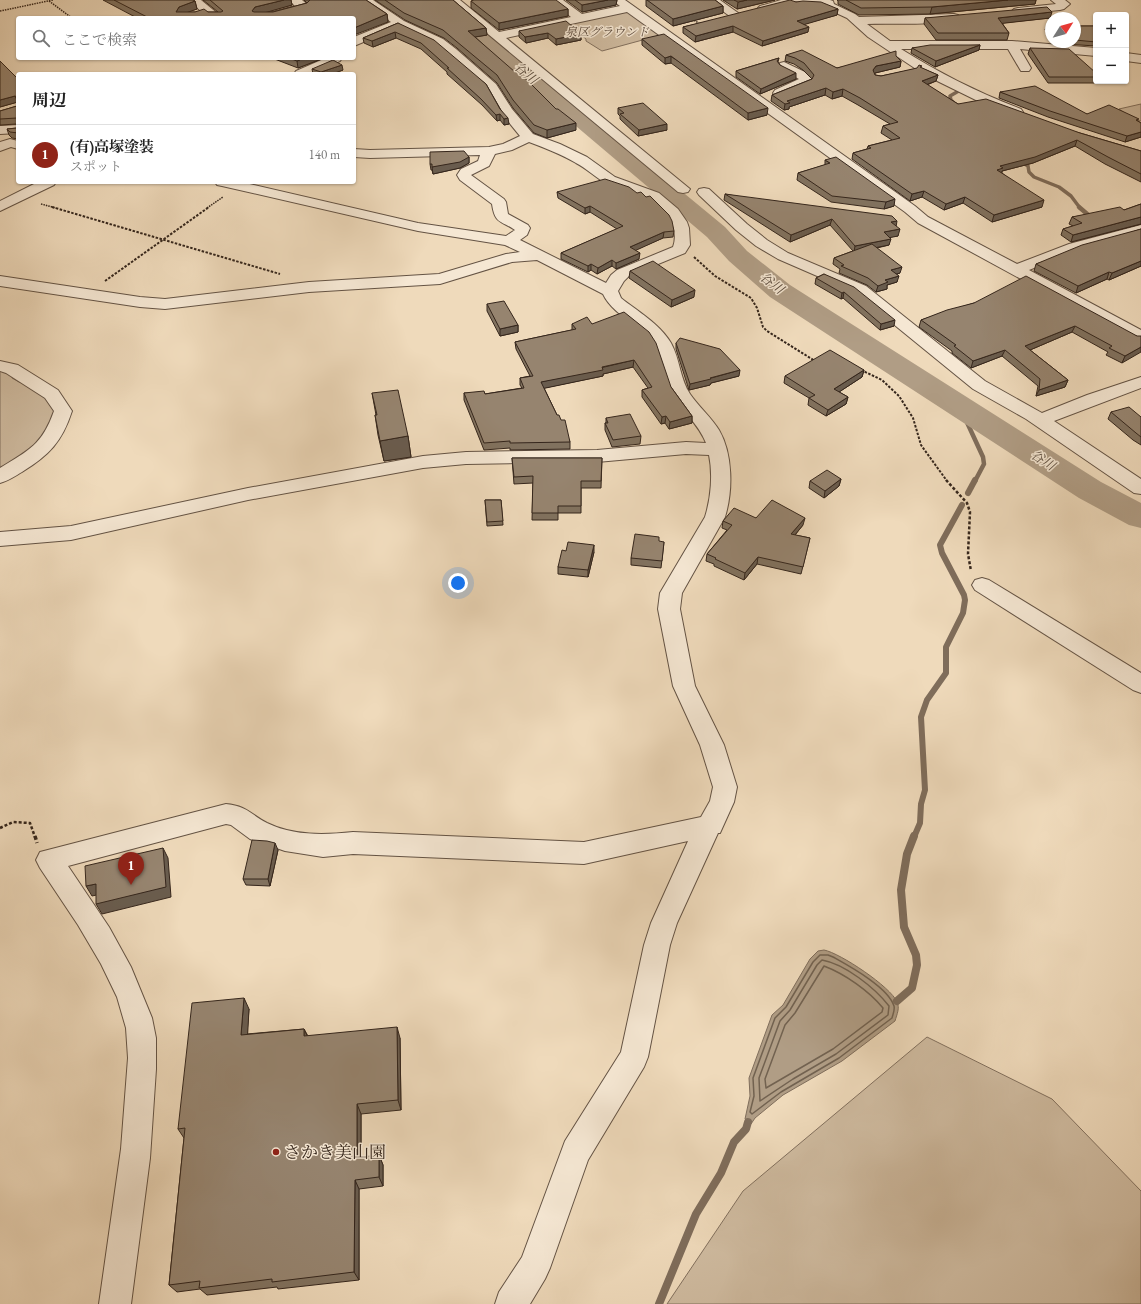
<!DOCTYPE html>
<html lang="ja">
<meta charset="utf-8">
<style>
body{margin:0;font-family:"EB Garamond","Noto Serif JP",serif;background:#f2f2f2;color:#222}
.controls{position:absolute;right:12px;top:12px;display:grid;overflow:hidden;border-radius:4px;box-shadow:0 1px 3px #0004}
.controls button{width:36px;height:36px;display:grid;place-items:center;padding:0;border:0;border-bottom:1px solid #e0e0e0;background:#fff;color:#222;font:20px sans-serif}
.compass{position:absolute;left:1045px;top:12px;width:36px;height:36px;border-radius:50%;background:#fff;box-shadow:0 1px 3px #0004;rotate:53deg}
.you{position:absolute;left:458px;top:583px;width:14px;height:14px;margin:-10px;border:3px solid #fff;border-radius:50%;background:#1a73e8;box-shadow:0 0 0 6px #1a73e833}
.badge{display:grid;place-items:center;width:26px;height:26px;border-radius:50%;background:#8f2418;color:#fff;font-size:13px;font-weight:700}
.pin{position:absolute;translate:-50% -33px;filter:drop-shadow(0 1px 2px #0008)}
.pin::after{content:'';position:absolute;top:21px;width:14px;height:12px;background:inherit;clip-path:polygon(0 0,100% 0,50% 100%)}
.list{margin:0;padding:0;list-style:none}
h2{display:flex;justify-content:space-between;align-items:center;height:52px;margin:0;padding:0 16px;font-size:17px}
h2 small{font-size:13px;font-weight:400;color:#767676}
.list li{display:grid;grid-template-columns:26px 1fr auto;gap:12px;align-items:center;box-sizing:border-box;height:60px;padding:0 16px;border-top:1px solid #e0e0e0}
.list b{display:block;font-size:15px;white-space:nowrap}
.list p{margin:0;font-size:13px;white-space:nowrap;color:#767676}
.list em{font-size:13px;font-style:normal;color:#767676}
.icon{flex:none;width:22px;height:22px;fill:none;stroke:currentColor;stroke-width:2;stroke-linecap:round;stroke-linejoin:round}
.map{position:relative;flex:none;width:1141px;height:1304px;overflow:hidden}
.search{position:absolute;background:#fff;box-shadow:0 1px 3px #0004;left:16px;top:16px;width:340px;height:44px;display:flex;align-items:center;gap:10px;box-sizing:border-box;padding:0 14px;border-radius:4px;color:#767676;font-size:15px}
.panel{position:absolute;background:#fff;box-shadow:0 1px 3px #0004;left:16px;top:72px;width:340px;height:112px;border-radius:4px}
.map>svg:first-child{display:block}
</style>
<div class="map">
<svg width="1141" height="1304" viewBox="0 0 1141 1304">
<rect width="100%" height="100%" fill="#efdabb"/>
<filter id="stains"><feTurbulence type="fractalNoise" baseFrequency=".005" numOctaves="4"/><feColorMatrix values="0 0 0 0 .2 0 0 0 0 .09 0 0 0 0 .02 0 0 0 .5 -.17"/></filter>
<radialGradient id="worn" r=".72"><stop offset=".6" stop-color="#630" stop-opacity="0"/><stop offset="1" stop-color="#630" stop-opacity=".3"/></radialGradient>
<!-- green -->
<g fill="#cfbba0" stroke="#82705e">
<polygon points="627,11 661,35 602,51 586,41 586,39 566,23"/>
<polygon points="1141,104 1141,121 1135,120 1119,109"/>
<polygon points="0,368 12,375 12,378 19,382 26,382 54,405 55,420 40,446 0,472"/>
<polygon points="927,1037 1052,1099 1141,1191 1141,1304 667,1304 743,1191"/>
</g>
<!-- water -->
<path fill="#b09d85" stroke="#7f6d5b" d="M824,950C840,953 891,987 897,1002C900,1008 897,1014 895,1021L842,1061L783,1095L755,1118L751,1124L745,1119L750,1096L749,1078L772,1015L783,1005L810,959L818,951Z"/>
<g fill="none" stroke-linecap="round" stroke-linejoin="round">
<!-- shore -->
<g stroke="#726250" stroke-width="1.5">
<path d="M820,955H828L833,957C849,966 888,987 894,1006C895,1010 893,1014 892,1018L839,1058L781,1092L752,1114L750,1112L754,1096L753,1078L775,1018L786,1007L813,962Z"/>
<path d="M822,960C845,964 875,988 889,1006L888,1015L836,1054L793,1079L760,1101L759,1078L780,1021L790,1010L817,965Z"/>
<path d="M824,966C845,974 869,991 883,1008L882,1012L833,1049L766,1088L765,1079L785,1025L795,1013Z"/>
</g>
<!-- stream-far3 -->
<g stroke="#7f6d5b" stroke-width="3.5">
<polyline points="956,105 951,100 950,96 962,89"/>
<polyline points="1020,161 1028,166 1029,172 1034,177 1059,187 1071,196 1080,208"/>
</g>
<!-- stream-far2 -->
<g stroke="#7f6d5b" stroke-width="4.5">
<polyline points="1079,207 1093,219"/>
<polyline points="959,405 983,457 984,464 975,481"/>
</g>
<!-- stream-far1 -->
<g stroke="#7f6d5b" stroke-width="6">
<polyline points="968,493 975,480"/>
<polyline points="914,837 920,823 921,804 925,790 921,717 927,700 946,673 946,647 963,613 965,600 964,595 942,553 940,545 962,505"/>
</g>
<!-- stream -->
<g stroke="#7f6d5b" stroke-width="8">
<polyline points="897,1001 912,988 917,965 916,955 904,927 901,890 907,854 914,836"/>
<polyline points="659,1304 696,1214 721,1173 734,1142 746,1129 748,1122"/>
</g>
<!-- river -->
<polygon fill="#b09d85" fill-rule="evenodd" points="430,0 450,0 725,227 747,251 790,285 1101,482 1141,503 1141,528 1129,525 1079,498 770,297 729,261 707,237 432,4"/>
<defs>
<g id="minor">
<polygon points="187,0 201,0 223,18 210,18"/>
<polygon points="289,0 302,0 310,7 308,9 274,18 255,18 257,16 295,6"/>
<path d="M359,0H373L404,21L443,39L456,49L496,84L512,109L533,134L560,144L587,157L615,177L659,193L678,209L687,222L689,228L690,245L685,253L629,276L624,281L618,291L621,298C637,311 660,324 671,343C680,359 680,379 690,394C699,407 711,417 719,430C733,454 733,491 725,517L682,593L680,609L695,686L724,745L737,787L734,802L720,833H718L677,923L670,945L648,1057L644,1067L588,1160L550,1268L545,1279L530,1304H495L499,1292L522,1257L565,1141L621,1052L644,945L651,923L688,841L584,864L353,854L323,857L285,851L250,839L231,825L226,824L68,866L109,927L131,967L152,1018L156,1038V1069L150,1158L131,1304H99L121,1149L128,1058L126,1028L117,997L101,964L78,925L40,868L36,860L40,852L226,804C247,806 250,814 267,823C293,836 325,835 353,832L584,842L701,817L710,801L713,787L700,745L673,686L658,609L660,593L705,517C711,498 713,474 709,455L686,454L597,462L466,464L423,468L248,500L71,540L0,546V532L71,526L248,488L423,456L466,452L597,450L686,442L706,443C698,422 679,409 670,389C662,373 662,351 650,338C635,323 612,313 603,294L537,260L512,262L440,284L309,292L165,309L140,307L0,286V276L140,297L165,299L309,282L439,274L506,254L520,252L505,245L418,231L222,186L217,185L215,182H241L418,223L506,236L515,230C500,220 495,224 492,204L460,180L457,175L461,169L478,161L480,155L370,158L354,157V149L370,150L489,147L503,144L520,136L502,114L487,89L435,45L399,27L354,46V37L391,22ZM529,142C545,148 561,154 576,163C586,168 594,176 604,182C617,191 636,191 649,199C666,210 680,227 673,247L617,270L611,275L606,283L520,240L527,235L530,228L528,225L508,214L506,202L504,199L471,175L489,166L495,154L512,150Z"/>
<polygon points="447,0 460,0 499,32 571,17 550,0 563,0 582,14 620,6 612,0 625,0 915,206 928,217 1017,264 1069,244 1141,225 1141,234 1079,250 1029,270 1141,330 1141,342 1135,341 918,223 905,212 627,12 506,38 690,189 688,192 683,193 678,192"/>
<polygon points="707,0 720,0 741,15 739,17 731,17"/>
<path d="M781,0H830L833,1L834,4L855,14L859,17L954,14L958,15L960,17L958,19C932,26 895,23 867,24L890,41H1012L1096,48V56L1020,49L1031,68L1029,71H1021L1008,49H901C939,73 979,93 1021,109L1023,112L1021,115L1016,116L988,106L925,75L868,37L847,18L821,6L790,4L764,11L760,10L758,8L760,6Z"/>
<polygon points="1051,0 1065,0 1070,4 1064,9 1060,10 1018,14 1014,13 1012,11 1014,9 1018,8 1056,4"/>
<polygon points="1126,53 1141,55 1141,63 1126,61"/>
<polygon points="326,58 342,58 340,61 310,74 294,74 296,71"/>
<polygon points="784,62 807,73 813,80 811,83 779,97 775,96 773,93 775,90 799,79 780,69 778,66 780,63"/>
<polygon points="18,125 18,133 0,134 0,126"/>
<polygon points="10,139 18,141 18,149 11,147 0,151 0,142"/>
<polygon points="38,182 56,182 54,185 0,211 0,201"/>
<polygon points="704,188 709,189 747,224 767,240 788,253 866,286 985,381 1042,413 1087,395 1141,377 1141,388 1054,421 1141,479 1141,494 1134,493 1026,419 973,389 854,292 778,259 756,246 736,230 699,195 697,192 699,189"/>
<path d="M0,361L18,365L58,390L72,411C62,442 49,455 22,472C15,476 8,481 0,483V468C29,450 42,445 54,411L45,398L6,373L0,371Z"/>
<polygon points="982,578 989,580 1141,673 1141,693 1133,690 975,590 972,585 975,580"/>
</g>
</defs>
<!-- minor casing -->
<use href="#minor" stroke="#645344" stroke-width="2"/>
<!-- path-far3 -->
<g stroke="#35261c" stroke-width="1.5" stroke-dasharray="1.5 1" stroke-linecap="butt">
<polyline points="49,1 72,18"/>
<polyline points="0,11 53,0"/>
<polyline points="692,19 700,24"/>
<polyline points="41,204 56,208"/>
<polyline points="207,208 223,197"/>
</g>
<!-- path-far2 -->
<g stroke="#35261c" stroke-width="2" stroke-dasharray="2.5 1.5" stroke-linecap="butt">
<polyline points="52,207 280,274"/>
<polyline points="694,257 715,276 751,298 757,308 763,327 767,331 815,361"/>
<polyline points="105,281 209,207"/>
<polyline points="861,370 882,380 899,396 913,418 921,445 947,481"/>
</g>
<!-- path-far1 -->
<g stroke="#35261c" stroke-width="2.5" stroke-dasharray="3 2" stroke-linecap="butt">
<polyline points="946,480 967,503 970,512 968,554 971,571"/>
<polyline points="0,828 13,822 30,823 35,837"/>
</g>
<!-- path -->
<polyline stroke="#35261c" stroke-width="3.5" stroke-dasharray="4 2.5" stroke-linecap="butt" points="35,836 37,843"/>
<!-- minor -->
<use href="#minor" fill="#f5e7d3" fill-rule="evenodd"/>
</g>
<!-- wall -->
<g fill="#81725f" stroke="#35261c">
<polygon points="103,0 193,0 195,1 197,9 187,12 218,12 203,0 291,0 292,5 265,12 273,12 307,3 304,0 366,0 387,14 388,22 354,18 137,18"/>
<polygon points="375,0 453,0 486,28 487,35 475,37 576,130 547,138 534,133 513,108 497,83 457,48 444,38 405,20"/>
<polygon points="566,0 617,0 616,5 582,12"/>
<polygon points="646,0 715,0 723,6 723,13 673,26 646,6"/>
<polygon points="723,0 775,0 737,9"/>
<polygon points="837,0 1036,0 1035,4 930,14 859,15 838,4 838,1"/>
<polygon points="471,1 568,9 568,16 499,30 471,8"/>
<polygon points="796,2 838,9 837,15 804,24 808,32 762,46 733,32 695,42 683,33 683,27"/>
<polygon points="925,18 1050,18 1002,23 1009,33 1007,40 936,40 924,24"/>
<polygon points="398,23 486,84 509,124 504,125 500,120 497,121 482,105 447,74 447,72 421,49 396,38 373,47 364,43 363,38"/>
<polygon points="1047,25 1051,26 1051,34 1045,30"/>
<polygon points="1075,26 1096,26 1096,46 1064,44 1062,42 1075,42"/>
<polygon points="519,31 581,34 581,40 556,45 548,38 526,43 519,37"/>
<polygon points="642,39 767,115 748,120 671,63 665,64 642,45"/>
<polygon points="980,45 979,50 935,67 911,53 912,48"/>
<polygon points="1030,48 1096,73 1096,81 1098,81 1097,83 1048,83 1028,54"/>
<polygon points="786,55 837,68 896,56 901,61 900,67 875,73 875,75 881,76 921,68 938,75 936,81 927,85 958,104 1080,133 1141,151 1141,182 1105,164 1075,146 1033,163 1002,171 1002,173 1042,207 992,222 963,203 944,210 922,197 910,201 852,159 853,153 867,149 868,146 892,140 881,133 883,126 890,124 858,105 842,96 832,99 825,95 789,107 789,109 784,110 771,101 772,95 812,79 803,70 794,64 785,61"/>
<polygon points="272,58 324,58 298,68"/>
<polygon points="779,58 778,62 780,65 796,79 760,94 736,77 736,71"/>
<polygon points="0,61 18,79 18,139 12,138 9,135 7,129 17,128 17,124 0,125 0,111 17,106 17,102 0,107"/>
<polygon points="312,69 343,70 332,74 313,74"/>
<polygon points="1000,92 1087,114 1138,121 1141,123 1141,137 1125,142 1048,117 999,98"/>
<polygon points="618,108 667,130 638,136 620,119 620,116 618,114"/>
<polygon points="469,157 469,163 460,168 433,174 432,170 431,170 430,164"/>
<polygon points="825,160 894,206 884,209 831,202 797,180 798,173 825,165"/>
<polygon points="557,192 674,231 673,237 663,238 635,250 639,259 616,269 612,266 597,274 591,270 588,272 561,259 561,253 617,229 590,212 585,214 558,198"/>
<polygon points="725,194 896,226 898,236 889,237 889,245 877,248 900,273 897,274 897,282 887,285 887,289 876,292 867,285 839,273 840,269 833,264 834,258 853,251 830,225 790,242 724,200"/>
<polygon points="1141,204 1141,224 1071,242 1061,235 1063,229 1073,226 1069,224 1072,217 1124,210"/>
<polygon points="1141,229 1141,266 1109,280 1107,279 1076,293 1034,271 1036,264"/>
<polygon points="630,271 694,297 671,307 629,278"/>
<polygon points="824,274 894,326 880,330 843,298 841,299 815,284 816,278"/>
<polygon points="974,303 1137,336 1122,363 1106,355 1108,352 1072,332 1030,350 1068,380 1065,387 1036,396 1038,386 1002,356 971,368 952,353 952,351 919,327 921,320"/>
<polygon points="487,304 518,325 518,332 500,336 487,311"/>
<polygon points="572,324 592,324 671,387 692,416 692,423 669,429 665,423 661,424 642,397 642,390 648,388 633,367 603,374 603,376 544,388 570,442 570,449 510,450 510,448 484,450 464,400 464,393 485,394 522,388 520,385 520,378 530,376 516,349 515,342 572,330"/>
<polygon points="676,343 739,376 711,383 710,385 689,390 676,349"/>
<polygon points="864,370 862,377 839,392 848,397 846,404 826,416 808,405 809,398 784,383 785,376"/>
<polygon points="372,393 408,436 411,457 384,461 378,435 375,415 376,415"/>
<polygon points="1111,412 1141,417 1141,445 1133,440 1108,419"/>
<polygon points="606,418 641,436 640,444 612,447 605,430 605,423 606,423"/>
<polygon points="512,458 602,458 601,488 581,488 581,513 558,513 558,520 532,520 533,483 514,484"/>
<polygon points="841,479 839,486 824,498 809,488 810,481"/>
<polygon points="485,500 501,500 503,525 487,526"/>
<polygon points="756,518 803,525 795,535 810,538 801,574 757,564 744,580 714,566 714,564 706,561 707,554 727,530 722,528 723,521"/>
<polygon points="664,542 661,568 631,565 631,558"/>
<polygon points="566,551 594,552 588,577 558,574 558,567"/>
<polygon points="278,850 270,886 246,885 243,879"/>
<polygon points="249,1009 247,1034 304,1029 308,1036 400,1038 401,1110 361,1114 361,1157 379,1155 383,1165 383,1186 359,1189 359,1280 278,1289 277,1287 207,1295 200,1289 177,1292 169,1285 184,1138 178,1129"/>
</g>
<!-- shaded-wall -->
<g fill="#695c4e" stroke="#35261c">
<polygon points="284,0 291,0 292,5 257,15 252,11 255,7"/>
<polygon points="608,0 617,0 616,5 582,12 582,5"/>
<polygon points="747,0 775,0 737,9 738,2"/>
<polygon points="1008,0 1036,0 1035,4 930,14 932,7"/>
<polygon points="195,1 197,9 180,15 176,12 179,7"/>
<polygon points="723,6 723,13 673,26 673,19"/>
<polygon points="568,9 568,16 499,30 499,23"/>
<polygon points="838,9 837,15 796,27 797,21"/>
<polygon points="1052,12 1050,18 997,24 998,18"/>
<polygon points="387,14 388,22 354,35 354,28"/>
<polygon points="733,26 733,32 695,42 696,36"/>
<polygon points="809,27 808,32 762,46 763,41"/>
<polygon points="486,28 487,35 469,38 468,31"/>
<polygon points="395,32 396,38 373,47 372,41"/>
<polygon points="548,33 548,38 526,43 525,37"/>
<polygon points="581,34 581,40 556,45 556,39"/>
<polygon points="980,45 979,50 935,67 936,61"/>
<polygon points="671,56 671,63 665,64 665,58"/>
<polygon points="304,58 324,58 298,68 297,61"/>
<polygon points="901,61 900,67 875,73 872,76 873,70 876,66"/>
<polygon points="342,65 343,70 332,74 321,74 321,72"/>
<polygon points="796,73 796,79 760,94 761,89"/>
<polygon points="938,75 936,81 920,87 922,81"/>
<polygon points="826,88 825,95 789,107 789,109 784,110 785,104 787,101"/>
<polygon points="843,89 842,96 832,99 833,92"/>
<polygon points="15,96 18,102 0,107 0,100"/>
<polygon points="768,108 767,115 748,120 748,113"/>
<polygon points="500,114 500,120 497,121 496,115"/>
<polygon points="508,118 509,124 504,125 504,119"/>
<polygon points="576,123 576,130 547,138 547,130"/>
<polygon points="667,124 667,130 638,136 639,130"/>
<polygon points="1141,132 1141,137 1125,142 1127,136"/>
<polygon points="1077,140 1075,146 1033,163 1002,171 1001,175 997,170 1000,166"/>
<polygon points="469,157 469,163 460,168 433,174 432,167"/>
<polygon points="924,191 922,197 910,201 912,194"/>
<polygon points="965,197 963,203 944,210 946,204"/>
<polygon points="895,199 894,206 884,209 886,202"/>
<polygon points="1044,200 1042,207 992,222 994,215"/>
<polygon points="590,206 590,212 585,214 585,208"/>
<polygon points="1141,217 1141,224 1071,242 1073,235"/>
<polygon points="832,219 830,225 790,242 791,235"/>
<polygon points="897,221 896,227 891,222"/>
<polygon points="900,229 898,236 883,239 884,232"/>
<polygon points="664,232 663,238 630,253 630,247"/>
<polygon points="891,239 889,245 854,252 855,246"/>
<polygon points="640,253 639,259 616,269 616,263"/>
<polygon points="612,260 612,266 597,274 598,268"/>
<polygon points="1141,261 1141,266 1109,280 1112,273"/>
<polygon points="591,264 591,270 588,272 588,266"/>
<polygon points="902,267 900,273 890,276 891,270"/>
<polygon points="1109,272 1107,279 1076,293 1078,286"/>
<polygon points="899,276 897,282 887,285 887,289 876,292 878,286 885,280"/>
<polygon points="695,290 694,297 671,307 672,300"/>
<polygon points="844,292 843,298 841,299 842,293"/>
<polygon points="895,320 894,326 880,330 881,324"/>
<polygon points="518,325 518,332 500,336 500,329"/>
<polygon points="1075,326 1072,332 1023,353 1025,346"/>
<polygon points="1141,347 1141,352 1122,363 1125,356"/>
<polygon points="1005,350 1002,356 971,368 973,361"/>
<polygon points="634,360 633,367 603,374 603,376 541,389 541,382"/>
<polygon points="740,370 739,376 711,383 710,385 689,390 690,384"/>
<polygon points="864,370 862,377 833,396 834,389"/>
<polygon points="1068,380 1065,387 1036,396 1039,390"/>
<polygon points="848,397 846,404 826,416 828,410"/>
<polygon points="666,416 665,423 661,424 662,417"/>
<polygon points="692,416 692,423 669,429 670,422"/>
<polygon points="408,436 411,457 384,461 380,441"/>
<polygon points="841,479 839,486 824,498 825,491"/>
<polygon points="805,518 803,525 790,541 791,534"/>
<polygon points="594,545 594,552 588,577 588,570"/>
<polygon points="758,557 757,564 744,580 745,573"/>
<polygon points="275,843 278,850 270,886 268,879"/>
<polygon points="163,848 168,858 171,897 102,914 96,904"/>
<polygon points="96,884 101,894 92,896 86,886"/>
<polygon points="244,998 249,1009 247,1046 241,1035"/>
<polygon points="397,1027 400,1038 401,1110 398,1100"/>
<polygon points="304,1029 309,1040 304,1036"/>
<polygon points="357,1104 361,1114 361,1167 357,1158"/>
<polygon points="379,1155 383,1165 383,1186 379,1177"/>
<polygon points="355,1180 359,1189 359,1280 354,1272"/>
</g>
<!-- building -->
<g fill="#96846f" stroke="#35261c">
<polygon points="114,0 193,0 195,1 179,7 176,12 195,12 204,9 208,12 221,12 223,11 210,0 284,0 255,7 252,11 254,12 273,12 307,3 310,0 366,0 387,14 354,28 354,18 149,18"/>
<polygon points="385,0 453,0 486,28 468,31 515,72 517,72 527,80 556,109 558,109 576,123 547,130 534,125 513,100 497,75 456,41 443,30 404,13"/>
<polygon points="474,0 556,0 568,9 499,23 471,1"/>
<polygon points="575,0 608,0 582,5"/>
<polygon points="647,0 715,0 723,6 673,19"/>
<polygon points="734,0 747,0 738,2"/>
<polygon points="790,0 796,2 803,1 821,2 838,9 797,21 809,27 763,41 733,26 696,36 683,27"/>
<polygon points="846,0 1008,0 932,7 861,8"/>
<polygon points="1047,7 1052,12 998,18 1009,33 938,33 925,18"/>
<polygon points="566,21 581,34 556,39 548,33 525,37 519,31"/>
<polygon points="398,23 434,40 486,84 500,109 508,118 504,119 500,114 496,115 481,99 447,68 449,68 421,43 395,32 372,41 363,38"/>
<polygon points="1047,25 1051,26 1051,29"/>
<polygon points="1075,26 1096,26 1096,42 1075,40"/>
<polygon points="664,34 768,108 748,113 671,56 665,58 642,39"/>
<polygon points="930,45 980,45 936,61 912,48"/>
<polygon points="1030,48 1069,49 1096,73 1096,77 1049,77"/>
<polygon points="802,50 837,68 896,51 896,56 901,61 876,66 873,70 875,75 881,76 917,68 919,65 922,66 920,67 938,75 922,81 958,104 986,99 1080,133 1141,151 1141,174 1108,157 1077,140 1035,157 1000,166 1003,168 997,170 1044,200 994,215 965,197 946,204 924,191 912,194 853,153 871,148 868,146 900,138 883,126 898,122 860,98 843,89 833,92 826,88 787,101 790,103 785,104 772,95 812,79 814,75 804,63 795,58 786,55"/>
<polygon points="289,58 304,58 297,61"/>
<polygon points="779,58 777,61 780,65 796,73 761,89 736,71"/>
<polygon points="333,60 342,65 321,72 312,69"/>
<polygon points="0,61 18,79 18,133 10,132 7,129 17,128 17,118 0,119 0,111 17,106 17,97 15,96 0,100"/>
<polygon points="1035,86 1087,114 1109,105 1139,119 1136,120 1141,123 1141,132 1127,136 1050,111 1000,92"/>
<polygon points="643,103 667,124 639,130 620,114 624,113 618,108"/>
<polygon points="464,151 469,157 460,162 432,167 432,164 430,164 430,152"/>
<polygon points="836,157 895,199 886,202 832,196 798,173 830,163 825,160"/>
<polygon points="605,179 629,187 637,193 641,192 646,197 650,196 669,215 672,221 674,231 664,232 630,247 640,253 616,263 612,260 598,268 591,264 588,266 561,253 623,226 590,206 585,208 557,192"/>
<polygon points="725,194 892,216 897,221 891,222 900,229 884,232 891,239 855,246 832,219 791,235"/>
<polygon points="1141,204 1141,217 1073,235 1063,229 1082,223 1072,217 1120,207 1124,210"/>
<polygon points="1141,229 1141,261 1112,273 1109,272 1078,286 1036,264 1082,245"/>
<polygon points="872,244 902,267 891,270 899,276 885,280 888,282 878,286 868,278 841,266 844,265 834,258"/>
<polygon points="653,261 695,290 672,300 630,271"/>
<polygon points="824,274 854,287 895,320 881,324 844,292 842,293 816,278"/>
<polygon points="1026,276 1137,336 1141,336 1141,347 1125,356 1109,348 1112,346 1075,326 1025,346 1068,380 1039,390 1040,379 1005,350 973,361 954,346 956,345 921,320 947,310 974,303"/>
<polygon points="504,301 518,325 500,329 487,304"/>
<polygon points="624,312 649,332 656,343 671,387 692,416 670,422 666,416 662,417 642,390 652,387 634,360 602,367 603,370 541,382 557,415 559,415 561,420 565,420 570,442 510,443 510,441 484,443 464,393 484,391 485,394 524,388 520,378 533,376 515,342 576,329 572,324 587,317 592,324"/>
<polygon points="680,338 720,349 740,370 710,378 711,379 690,384 676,343"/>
<polygon points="830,350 864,370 834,389 848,397 828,410 809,398 815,395 785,376"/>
<polygon points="398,390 408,436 380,441 375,415 377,415 372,393"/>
<polygon points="1129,407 1141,417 1141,437 1136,433 1111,412"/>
<polygon points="630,414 641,436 613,440 605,423 608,423 606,418"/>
<polygon points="512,458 602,458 601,481 581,481 581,506 558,506 558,513 532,513 533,476 514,477"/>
<polygon points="827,470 841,479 825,491 810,481"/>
<polygon points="485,500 501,500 503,521 487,522"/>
<polygon points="772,500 805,518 791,534 810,538 803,567 758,557 745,573 715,559 716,558 707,554 732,525 723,521 734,508 756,518"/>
<polygon points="635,534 659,537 659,541 664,542 662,561 631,558"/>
<polygon points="568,542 594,545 588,570 558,567 562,550 566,551"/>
<polygon points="252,840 267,841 275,843 268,879 243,879"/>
<polygon points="163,848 166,887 96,904 96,884 86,886 85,866"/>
<polygon points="244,998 241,1035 304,1029 304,1036 397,1027 398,1100 357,1104 357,1158 379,1155 379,1177 355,1180 354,1272 272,1282 272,1279 199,1288 200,1281 169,1285 185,1128 178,1129 192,1003"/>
</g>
<!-- markers -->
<circle fill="#8f2418" stroke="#f5e7d3" stroke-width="1.5" cx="276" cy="1152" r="4"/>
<g text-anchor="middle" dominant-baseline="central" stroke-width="3" stroke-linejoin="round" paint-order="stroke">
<!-- far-park labels -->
<g font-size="12" font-style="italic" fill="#5c4b3d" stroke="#f5e7d3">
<text x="607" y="32">泉区グラウンド</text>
</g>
<!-- far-water labels -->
<g font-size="13" font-style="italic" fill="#5a4a3c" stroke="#f5e7d3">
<text transform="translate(526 73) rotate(40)">谷川</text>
<text transform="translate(772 283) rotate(38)">谷川</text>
<text transform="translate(1043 460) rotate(33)">谷川</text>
</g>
<!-- near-poi labels -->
<g font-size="17" fill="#35261c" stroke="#f5e7d3" text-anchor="start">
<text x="284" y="1152">さかき美山園</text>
</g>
</g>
<rect width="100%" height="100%" filter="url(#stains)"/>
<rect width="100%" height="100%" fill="url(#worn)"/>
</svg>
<div class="controls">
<button>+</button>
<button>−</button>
</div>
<svg class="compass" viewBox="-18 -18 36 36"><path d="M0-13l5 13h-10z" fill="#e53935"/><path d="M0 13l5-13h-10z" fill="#767676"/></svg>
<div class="you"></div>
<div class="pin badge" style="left:131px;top:885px">1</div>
<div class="search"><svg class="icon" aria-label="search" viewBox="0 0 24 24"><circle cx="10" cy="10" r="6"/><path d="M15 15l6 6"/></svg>ここで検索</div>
<section class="panel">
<h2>周辺<small></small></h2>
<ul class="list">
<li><span class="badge">1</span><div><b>(有)高塚塗装</b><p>スポット</p></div><em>140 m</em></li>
</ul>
</section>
</div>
